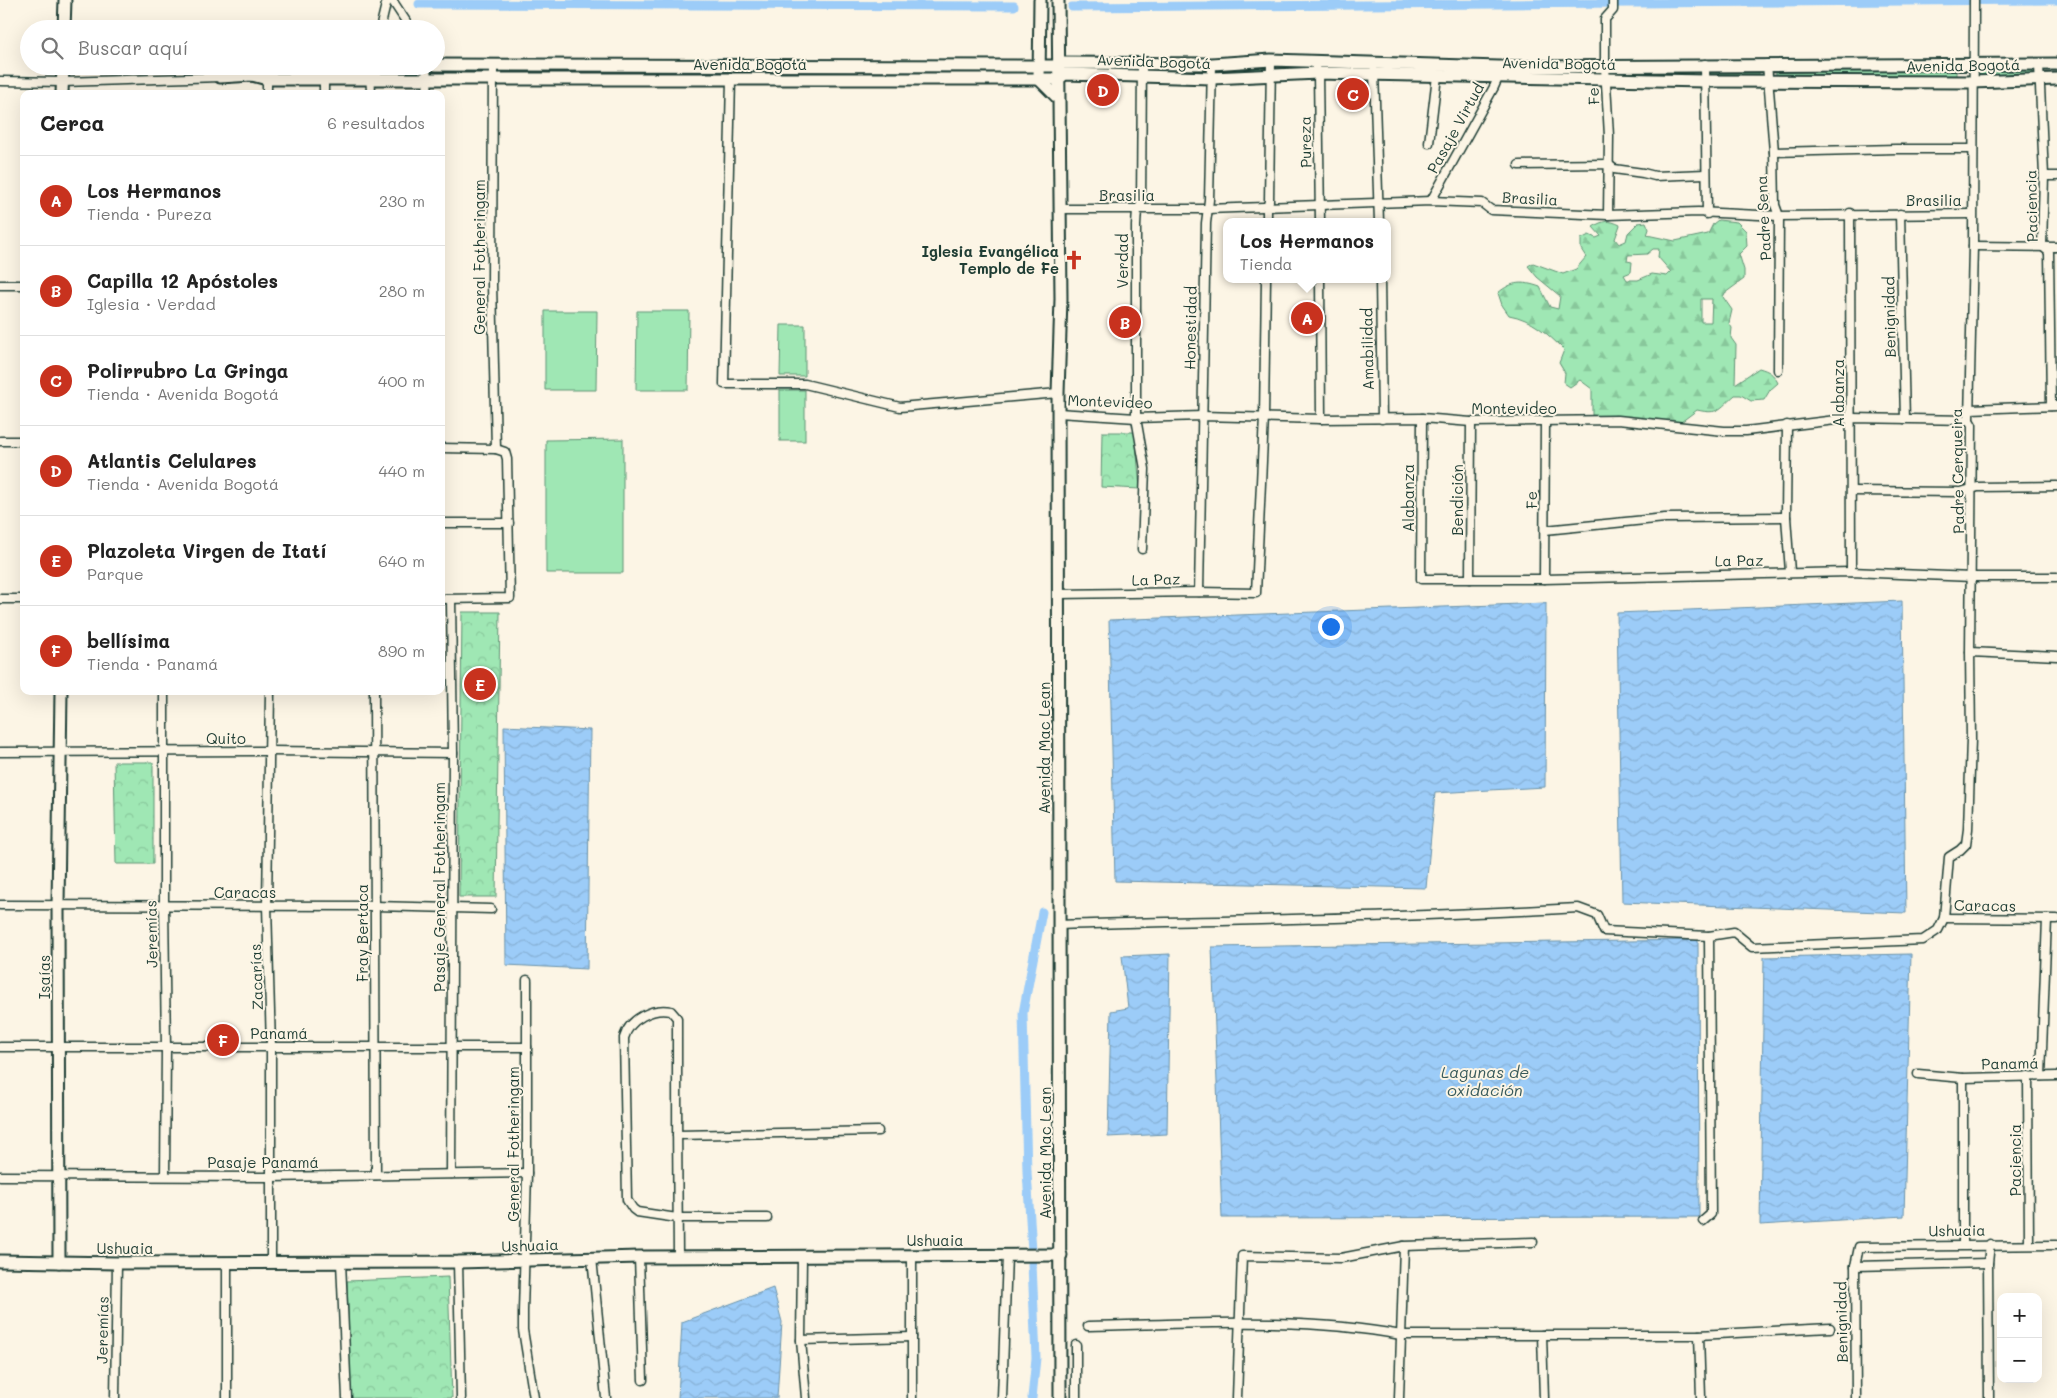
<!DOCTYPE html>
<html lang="es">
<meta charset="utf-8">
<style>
body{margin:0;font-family:Mali,sans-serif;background:#f6f6f6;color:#222}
.controls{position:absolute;right:15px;bottom:15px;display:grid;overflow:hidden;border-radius:10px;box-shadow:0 5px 20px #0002}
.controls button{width:45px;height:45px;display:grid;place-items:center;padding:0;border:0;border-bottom:1px solid #e0e0e0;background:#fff;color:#222;font:25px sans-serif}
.you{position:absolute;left:1330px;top:626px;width:18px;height:18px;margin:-12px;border:4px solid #fff;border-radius:50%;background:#1a73e8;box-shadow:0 0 0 8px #1a73e833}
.badge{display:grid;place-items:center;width:32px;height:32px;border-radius:50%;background:#c8321e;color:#fff;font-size:16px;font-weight:700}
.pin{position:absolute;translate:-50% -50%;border:2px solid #fff;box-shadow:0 1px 5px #0006}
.popup{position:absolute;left:1223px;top:218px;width:168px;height:65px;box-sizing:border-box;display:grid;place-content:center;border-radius:10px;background:#fff;filter:drop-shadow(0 1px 4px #0005);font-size:16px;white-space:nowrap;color:#767676}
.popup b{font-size:19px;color:#222}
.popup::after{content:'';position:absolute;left:50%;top:100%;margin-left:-10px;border:10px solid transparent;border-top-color:#fff}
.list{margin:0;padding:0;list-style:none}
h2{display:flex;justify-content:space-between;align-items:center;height:65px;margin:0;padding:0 20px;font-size:21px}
h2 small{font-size:16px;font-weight:400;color:#767676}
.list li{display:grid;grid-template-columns:32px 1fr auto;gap:15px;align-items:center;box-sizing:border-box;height:90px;padding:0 20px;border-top:1px solid #e0e0e0}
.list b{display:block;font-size:19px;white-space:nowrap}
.list p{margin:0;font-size:16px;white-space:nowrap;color:#767676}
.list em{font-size:16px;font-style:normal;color:#767676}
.icon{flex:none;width:28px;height:28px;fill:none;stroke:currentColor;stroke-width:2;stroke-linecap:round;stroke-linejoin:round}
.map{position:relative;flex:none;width:2057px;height:1398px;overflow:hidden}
.search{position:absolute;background:#fff;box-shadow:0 5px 20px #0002;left:20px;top:20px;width:425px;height:55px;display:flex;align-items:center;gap:12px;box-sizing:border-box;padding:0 18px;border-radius:28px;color:#767676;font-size:19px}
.panel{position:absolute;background:#fff;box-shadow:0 5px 20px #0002;left:20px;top:90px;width:425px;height:605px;border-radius:10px}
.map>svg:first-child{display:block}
</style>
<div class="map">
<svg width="2057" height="1398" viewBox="0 0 2057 1398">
<defs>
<pattern id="grass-tufts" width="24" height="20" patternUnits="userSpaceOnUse" patternTransform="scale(1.25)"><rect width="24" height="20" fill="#9fe7b4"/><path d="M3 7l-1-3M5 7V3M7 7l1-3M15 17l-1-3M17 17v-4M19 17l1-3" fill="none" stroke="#88c79b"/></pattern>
<pattern id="forest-firs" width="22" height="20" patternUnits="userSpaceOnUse" patternTransform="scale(1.25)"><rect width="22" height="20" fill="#9fe7b4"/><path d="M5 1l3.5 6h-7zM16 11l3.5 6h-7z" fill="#88c79b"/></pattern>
<pattern id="park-crowns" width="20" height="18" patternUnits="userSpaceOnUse" patternTransform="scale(1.25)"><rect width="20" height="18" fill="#9fe7b4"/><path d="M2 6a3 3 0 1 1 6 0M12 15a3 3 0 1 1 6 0" fill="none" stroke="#88c79b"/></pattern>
<pattern id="water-waves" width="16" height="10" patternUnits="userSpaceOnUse" patternTransform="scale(1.25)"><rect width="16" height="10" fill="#9cccf8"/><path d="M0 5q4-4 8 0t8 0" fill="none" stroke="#86b0d5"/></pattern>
</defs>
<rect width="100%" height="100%" fill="#fcf5e5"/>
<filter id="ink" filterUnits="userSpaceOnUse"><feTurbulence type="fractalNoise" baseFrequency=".02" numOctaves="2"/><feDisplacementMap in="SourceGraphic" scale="10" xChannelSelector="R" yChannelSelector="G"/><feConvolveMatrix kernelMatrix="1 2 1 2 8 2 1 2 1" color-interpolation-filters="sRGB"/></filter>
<g filter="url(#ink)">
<!-- grass -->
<g fill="url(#grass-tufts)" stroke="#5f9274">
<polygon points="1268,66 1268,70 1218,73 1218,69"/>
<polygon points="280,67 314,68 314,74 280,74"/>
<polygon points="373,68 419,70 418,76 373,74"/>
<polygon points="432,68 489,69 489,75 432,74"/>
<rect x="499" y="68" width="122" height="7"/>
<polygon points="860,68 1024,69 1024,75 860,74"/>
<rect x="1980" y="68" width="53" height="7"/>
<polygon points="326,69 361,69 361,76 326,75"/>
<polygon points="835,69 835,75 689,77 689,70"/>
<polygon points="1147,69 1209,70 1209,75 1147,73"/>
<polygon points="1712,69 1759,70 1759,74 1710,74"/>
<polygon points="1956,69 1956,76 1776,77 1776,70"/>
<polygon points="1613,70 1692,70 1692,77 1612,74"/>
</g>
<!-- forest -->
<path fill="url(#forest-firs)" stroke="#5f9274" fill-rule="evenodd" d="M1718,220L1737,222L1746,231L1747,246L1739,254L1744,270V279L1725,293L1723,297L1732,310L1729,323L1732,328L1731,338L1736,345L1735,384L1759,368C1769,371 1773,373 1778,383L1770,390L1764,400L1751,401L1741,395H1735C1719,409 1719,415 1697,410L1681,422L1592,415V389L1580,380L1570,387L1564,383L1565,373L1559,363L1564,350C1548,334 1532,319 1509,315L1502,305L1498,293C1512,281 1523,281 1540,287L1550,307L1558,309L1560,296L1537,277L1528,266L1533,263L1563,274L1576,269L1586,257L1581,249V239L1589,235L1596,238L1601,236L1593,227C1603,220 1610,220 1620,225L1615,239L1619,244L1626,241L1628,233L1638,223L1646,222L1649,229L1647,235L1675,241L1708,234L1713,224ZM1653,249H1659L1658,257L1671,272L1667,276L1652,274L1638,280H1627L1624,275L1631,272L1632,262L1627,261L1628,255L1647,254ZM1701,299H1712L1711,322H1701Z"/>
<!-- park -->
<g fill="url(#park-crowns)" stroke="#5f9274">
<polygon points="1102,432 1135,432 1140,489 1101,487"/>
<polygon points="462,612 500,612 496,897 459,897"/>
<polygon points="114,762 153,762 153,864 116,864"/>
<polygon points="448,1277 452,1398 351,1398 347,1281"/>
</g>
<!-- pitch -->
<g fill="#9fe7b4" stroke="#5f9274">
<polygon points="545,311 597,311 596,390 545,390"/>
<polygon points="637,311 689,311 688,390 636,390"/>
<polygon points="781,325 805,325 805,376 780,376"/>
<rect x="780" y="390" width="25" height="51"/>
<polygon points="623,439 623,573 546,573 546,440"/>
</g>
<!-- water -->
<g fill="url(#water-waves)" stroke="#6a93aa">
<polygon points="1902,601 1906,913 1622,902 1617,613"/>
<polygon points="1546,603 1545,787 1435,793 1426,888 1115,881 1109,620"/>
<polygon points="504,726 590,730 587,969 506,965"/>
<polygon points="1698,940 1699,1217 1222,1218 1212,947"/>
<polygon points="1170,954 1167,1134 1108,1137 1111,1011 1128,1008 1122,956"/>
<polygon points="1911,954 1904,1216 1760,1225 1764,957"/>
<polygon points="773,1288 782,1322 777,1398 678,1398 682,1322"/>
</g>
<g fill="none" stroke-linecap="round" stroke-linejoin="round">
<!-- canal -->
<g stroke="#9cccf8" stroke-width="9">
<polyline points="419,4 1014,6"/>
<polyline points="1072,7 2057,0"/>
<polyline points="1032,1251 1027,1172 1023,1013 1042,912"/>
<polyline points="1032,1398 1036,1358 1032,1264"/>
</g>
<defs>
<g id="street">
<polyline points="392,0 411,29"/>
<polyline points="380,29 387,0"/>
<polyline points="1314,62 1318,73 1320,222"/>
<polyline points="1705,64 1707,214"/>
<polyline points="1767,64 1774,152 1775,205 1779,216 1778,370"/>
<polyline points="2039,64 2044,176 2042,246 2049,252 2051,406"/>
<polyline points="493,65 492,284 496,449"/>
<polyline points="370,66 371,94"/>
<polyline points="426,66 428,94"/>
<polyline points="1374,71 1379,222"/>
<polyline points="731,79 724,384 805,384 900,407 1058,393"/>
<polyline points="0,81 63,82 220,77"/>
<polyline points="267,94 267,76"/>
<polyline points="324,94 324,66"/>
<polyline points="1429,143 1437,76"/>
<polyline points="1774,152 1896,149 1973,149"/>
<polyline points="1519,165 1608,164 1614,169 1643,173 1655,176 1705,174"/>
<polyline points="2044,176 2057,176"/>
<polyline points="1431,201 1494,87 1498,78 1498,73"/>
<polyline points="1059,209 1207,209 1431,201 1482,203 1491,210 1608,215 1698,212 1779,216 1972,214"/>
<polyline points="1850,213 1851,572"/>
<polyline points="1900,214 1905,419"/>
<polyline points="1608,215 1609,136 1605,66 1605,19 1613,10 1613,0"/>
<polyline points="1267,222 1267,208 1269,201 1271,60"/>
<polyline points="1973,246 2057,247"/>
<polyline points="1320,279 1321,419"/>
<polyline points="1380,279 1382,419"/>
<polyline points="0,285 24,285"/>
<polyline points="1970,409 2057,406"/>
<polyline points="1058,413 1136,418 1202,416 1321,419 1422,418 1471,422 1618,420 1724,431 1746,431 1852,418 1969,420"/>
<polyline points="1422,418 1421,579 1544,579 1851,572 1972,577 2057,577"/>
<polyline points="1787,425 1786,517 1790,572"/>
<polyline points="0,441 24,441"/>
<polyline points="441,448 496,449 505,452 507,459 510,598 441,599"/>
<polyline points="1852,491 1961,492 1978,487 2057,486"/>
<polyline points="441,523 509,523"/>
<polyline points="1545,530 1665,518 1786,517"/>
<polyline points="1142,549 1145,469 1136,418 1136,226 1137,209 1141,206 1142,63"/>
<polyline points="1470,579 1471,422"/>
<polyline points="1544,579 1545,422"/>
<polyline points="1199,592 1206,223 1209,200 1212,64"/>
<polyline points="1058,594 1199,592 1256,593 1264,417 1266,279"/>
<polyline points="0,599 24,599"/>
<polyline points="451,599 453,753 451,1174"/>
<polyline points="1970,652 2057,656"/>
<polyline points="164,691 164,906 166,1048 165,1176"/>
<polyline points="270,691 267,906 271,1047 271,1263"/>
<polyline points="374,691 376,1175"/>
<polyline points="0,752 270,751 453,753"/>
<polyline points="0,905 375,906 491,909"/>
<polyline points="1944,918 2057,919"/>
<path d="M1059,925C1232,920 1405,918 1578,908L1597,915L1604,931L1709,936"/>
<polyline points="527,980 527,1173 523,1311 523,1330 534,1398"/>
<polyline points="0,1047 527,1047"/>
<polyline points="1918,1074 1963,1078 2057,1076"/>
<polyline points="2028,1076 2029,1244"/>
<polyline points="2041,1076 2047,919"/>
<polyline points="1963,1078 1963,1245"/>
<polyline points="677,1135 878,1131"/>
<polyline points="0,1176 270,1177 527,1173"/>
<polyline points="1703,1221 1711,1214 1709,936 1734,932 1752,947 1923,940 1938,930 1944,918 1949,857 1960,850 1966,844 1968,829 1971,739 1970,652 1972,425 1969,420 1973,246 1974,0"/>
<polyline points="639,1257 643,1380"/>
<path d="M678,1257C677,1177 677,1098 677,1018L671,1011C653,1007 629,1019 624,1038L627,1200L633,1209L637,1212L677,1218H767"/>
<polyline points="802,1257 801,1340 806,1398"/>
<polyline points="592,1258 606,1398"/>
<polyline points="341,1262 347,1398"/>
<polyline points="458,1262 461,1398"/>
<polyline points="1855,1266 1988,1263"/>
<path d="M1088,1326C1192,1324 1299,1316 1401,1335H1699L1830,1328"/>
<polyline points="1542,1335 1544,1398"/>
<polyline points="1699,1335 1701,1398"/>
<polyline points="801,1340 912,1337"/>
<polyline points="1076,1345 1076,1398"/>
<polyline points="115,1398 117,1263"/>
<polyline points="227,1398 227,1263"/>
<polyline points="912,1398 912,1255"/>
<polyline points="1002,1398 1007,1255"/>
<polyline points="1237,1398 1242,1256 1341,1258 1404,1246 1533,1242"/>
<polyline points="1399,1398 1404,1246"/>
<polyline points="1856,1398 1855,1266 1859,1247 2057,1245"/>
<polyline points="1989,1398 1988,1263 1990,1244"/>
</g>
<g id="secondary">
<polyline points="1040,0 1039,79 1058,98"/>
<polyline points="1058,0 1061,299 1058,393 1060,1398"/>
<polyline points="64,29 65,0"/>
<polyline points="436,65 1058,66 1062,63 1212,64 1271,60 1499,67 2057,64"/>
<polyline points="252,75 266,66"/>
<polyline points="220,77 252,75 267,79 1058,79 1065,74 1212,78 1318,73 1705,81 1973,82 2057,79"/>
<polyline points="62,94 63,66"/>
<polyline points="0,1261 117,1263 458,1262 639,1257 1061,1255"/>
<polyline points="59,1262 58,905 61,691"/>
</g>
</defs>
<!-- street casing -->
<use href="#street" stroke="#1f3d34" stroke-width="11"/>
<!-- secondary casing -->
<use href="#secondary" stroke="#1f3d34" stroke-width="15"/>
<!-- street -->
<use href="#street" stroke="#fcf5e5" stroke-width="8"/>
<!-- secondary -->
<use href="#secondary" stroke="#fcf5e5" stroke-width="11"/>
</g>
</g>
<!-- icons -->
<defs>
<symbol id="church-bare" viewBox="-9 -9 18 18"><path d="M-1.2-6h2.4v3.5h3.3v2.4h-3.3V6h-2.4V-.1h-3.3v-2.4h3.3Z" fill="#c8321e" stroke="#fcf5e5" stroke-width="2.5" paint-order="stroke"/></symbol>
</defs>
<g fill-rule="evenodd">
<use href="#church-bare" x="1060" y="246" width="28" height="28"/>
</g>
<g text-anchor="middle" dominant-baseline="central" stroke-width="4" stroke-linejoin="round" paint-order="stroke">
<!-- street labels -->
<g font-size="15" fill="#1f3d34" stroke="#fcf5e5">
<text transform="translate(1154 61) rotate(2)">Avenida Bogotá</text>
<text transform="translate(1559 63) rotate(1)">Avenida Bogotá</text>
<text x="750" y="64">Avenida Bogotá</text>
<text transform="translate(1963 65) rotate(-1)">Avenida Bogotá</text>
<text transform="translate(1593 96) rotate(-93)">Fe</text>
<text transform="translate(1455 128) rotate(-61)">Pasaje Virtud</text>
<text transform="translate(1305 142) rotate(-91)">Pureza</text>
<text x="1127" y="195">Brasilia</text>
<text transform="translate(1530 198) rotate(3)">Brasilia</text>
<text x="1934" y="200">Brasilia</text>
<text transform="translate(2031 206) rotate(-91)">Paciencia</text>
<text transform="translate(1763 218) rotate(-93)">Padre Sena</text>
<text transform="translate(479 257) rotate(-90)">General Fotheringam</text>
<text transform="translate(1122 261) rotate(-90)">Verdad</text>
<text transform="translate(1889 317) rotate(-91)">Benignidad</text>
<text transform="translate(1190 328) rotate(-89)">Honestidad</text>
<text transform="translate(1367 349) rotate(-91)">Amabilidad</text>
<text transform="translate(1838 393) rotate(-90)">Alabanza</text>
<text transform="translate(1110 401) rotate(2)">Montevideo</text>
<text x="1514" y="408">Montevideo</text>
<text transform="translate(1957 471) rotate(-91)">Padre Cerqueira</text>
<text transform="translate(1408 498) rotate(-90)">Alabanza</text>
<text transform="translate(1457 500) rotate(-90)">Bendición</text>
<text transform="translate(1531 500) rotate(-91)">Fe</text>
<text transform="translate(1739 560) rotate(-1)">La Paz</text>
<text transform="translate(1156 579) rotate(-2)">La Paz</text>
<text x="226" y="738">Quito</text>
<text transform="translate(1044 748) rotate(-90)">Avenida Mac Lean</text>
<text transform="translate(439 887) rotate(-90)">Pasaje General Fotheringam</text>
<text x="245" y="892">Caracas</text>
<text transform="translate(1985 905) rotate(1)">Caracas</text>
<text transform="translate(362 933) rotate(-90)">Fray Bertaca</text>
<text transform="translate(151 934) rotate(-91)">Jeremías</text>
<text transform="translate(44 977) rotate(-90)">Isaías</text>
<text transform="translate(256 977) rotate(-92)">Zacarías</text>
<text x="279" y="1033">Panamá</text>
<text transform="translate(2010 1063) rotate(-1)">Panamá</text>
<text transform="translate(513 1144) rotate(-90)">General Fotheringam</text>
<text transform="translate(1045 1153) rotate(-90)">Avenida Mac Lean</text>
<text transform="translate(2015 1160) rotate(-90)">Paciencia</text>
<text x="263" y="1162">Pasaje Panamá</text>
<text transform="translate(1957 1230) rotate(-1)">Ushuaia</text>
<text x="935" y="1240">Ushuaia</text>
<text transform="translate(530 1245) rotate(-2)">Ushuaia</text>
<text x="125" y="1248">Ushuaia</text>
<text transform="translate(1841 1322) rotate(-91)">Benignidad</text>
<text transform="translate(102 1330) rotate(-89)">Jeremías</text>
</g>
<!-- poi labels -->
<g font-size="15" font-weight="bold" fill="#1f3d34" stroke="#fcf5e5" text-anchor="end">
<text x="1059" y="251">Iglesia Evangélica<tspan x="1059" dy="17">Templo de Fe</tspan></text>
</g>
<!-- water labels -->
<g font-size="16" font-style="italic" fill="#385a5b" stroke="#fcf5e5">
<text x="1485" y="1071">Lagunas de<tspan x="1485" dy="18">oxidación</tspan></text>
</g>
</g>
</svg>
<div class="controls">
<button>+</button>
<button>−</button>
</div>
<div class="you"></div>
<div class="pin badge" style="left:1307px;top:318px">A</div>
<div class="popup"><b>Los Hermanos</b>Tienda</div>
<div class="pin badge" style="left:1125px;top:322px">B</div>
<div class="pin badge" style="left:1353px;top:94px">C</div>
<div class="pin badge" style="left:1103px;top:90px">D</div>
<div class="pin badge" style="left:480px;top:684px">E</div>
<div class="pin badge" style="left:223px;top:1040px">F</div>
<div class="search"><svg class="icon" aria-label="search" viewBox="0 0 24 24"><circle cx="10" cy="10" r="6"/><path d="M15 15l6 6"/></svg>Buscar aquí</div>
<section class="panel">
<h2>Cerca<small>6 resultados</small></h2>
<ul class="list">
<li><span class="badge">A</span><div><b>Los Hermanos</b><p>Tienda · Pureza</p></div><em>230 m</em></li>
<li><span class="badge">B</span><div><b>Capilla 12 Apóstoles</b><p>Iglesia · Verdad</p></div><em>280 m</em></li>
<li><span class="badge">C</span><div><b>Polirrubro La Gringa</b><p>Tienda · Avenida Bogotá</p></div><em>400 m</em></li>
<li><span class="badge">D</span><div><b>Atlantis Celulares</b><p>Tienda · Avenida Bogotá</p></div><em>440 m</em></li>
<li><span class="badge">E</span><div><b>Plazoleta Virgen de Itatí</b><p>Parque</p></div><em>640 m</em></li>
<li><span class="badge">F</span><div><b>bellísima</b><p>Tienda · Panamá</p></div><em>890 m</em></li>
</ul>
</section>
</div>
